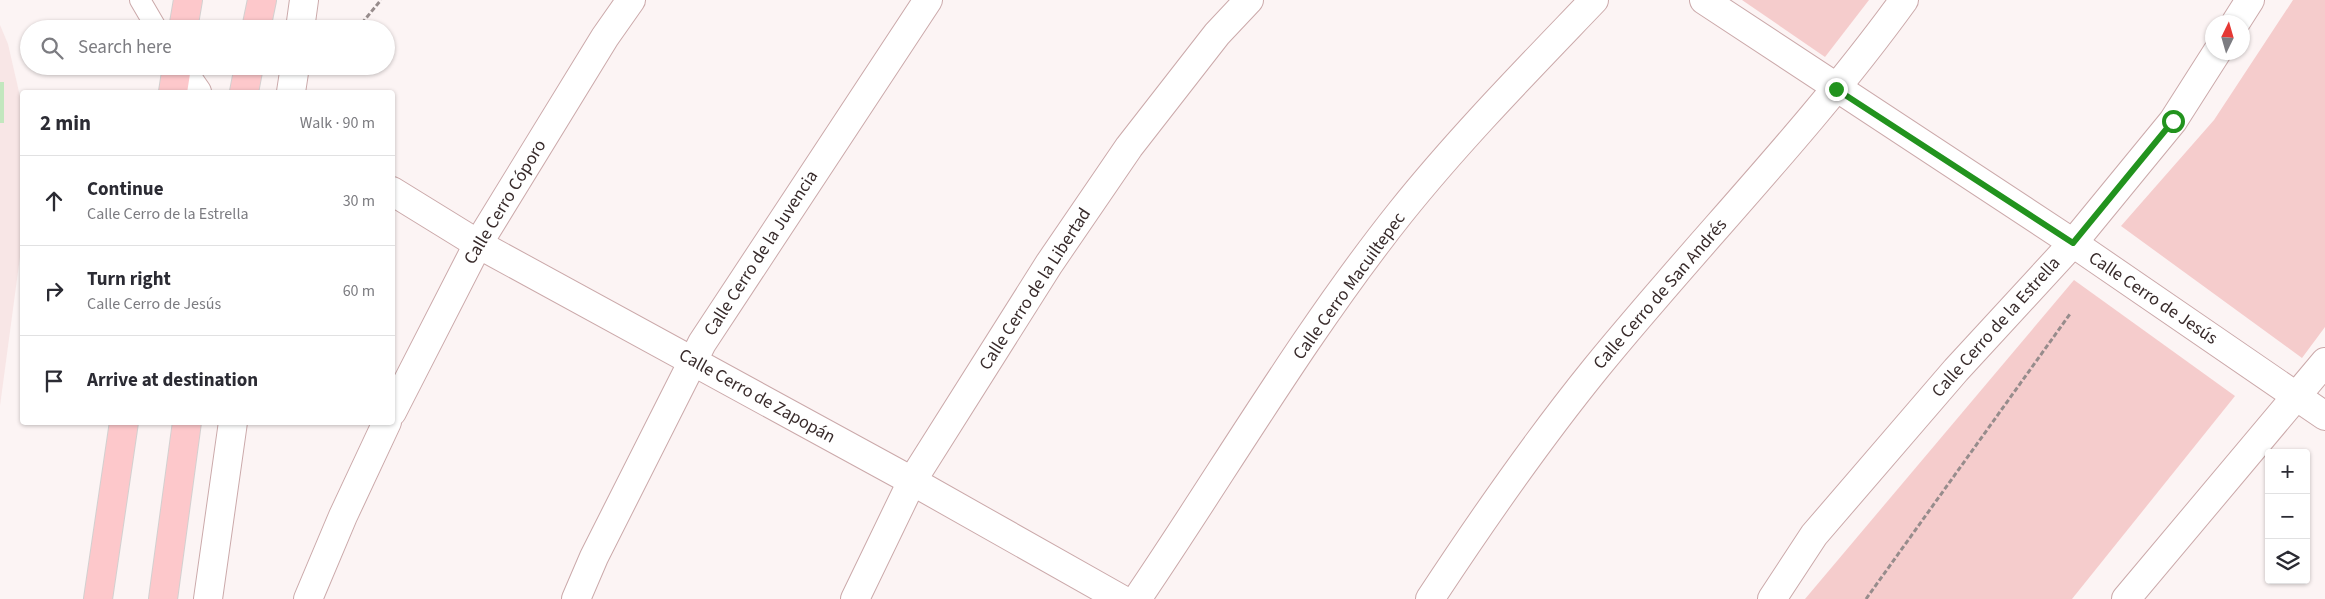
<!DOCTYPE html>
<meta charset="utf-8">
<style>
body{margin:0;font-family:"Source Sans 3",sans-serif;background:#f7f7f7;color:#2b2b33}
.controls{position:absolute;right:15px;bottom:15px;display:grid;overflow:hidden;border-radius:5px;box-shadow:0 1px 4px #0004}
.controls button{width:45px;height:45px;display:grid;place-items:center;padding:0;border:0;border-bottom:1px solid #e1e1e2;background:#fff;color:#2b2b33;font:25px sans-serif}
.compass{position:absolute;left:2205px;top:15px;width:45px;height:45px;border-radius:50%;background:#fff;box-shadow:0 1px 4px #0004;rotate:5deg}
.stop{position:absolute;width:15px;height:15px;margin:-11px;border:4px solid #22931e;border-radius:50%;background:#fff}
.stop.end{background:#22931e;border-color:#fff;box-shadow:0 1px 5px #0008}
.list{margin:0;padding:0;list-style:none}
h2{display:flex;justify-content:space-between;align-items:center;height:65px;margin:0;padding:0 20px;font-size:21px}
h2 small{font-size:16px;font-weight:400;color:#7c7c81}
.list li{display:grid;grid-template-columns:32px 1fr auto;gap:15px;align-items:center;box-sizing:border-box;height:90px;padding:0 20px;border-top:1px solid #e1e1e2}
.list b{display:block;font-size:19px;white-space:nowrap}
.list p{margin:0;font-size:16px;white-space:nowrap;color:#7c7c81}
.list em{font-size:16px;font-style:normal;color:#7c7c81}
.icon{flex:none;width:28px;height:28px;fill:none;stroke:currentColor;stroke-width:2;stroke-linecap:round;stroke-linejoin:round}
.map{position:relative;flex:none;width:2325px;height:599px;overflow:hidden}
.search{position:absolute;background:#fff;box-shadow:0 1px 4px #0004;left:20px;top:20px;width:375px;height:55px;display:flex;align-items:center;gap:12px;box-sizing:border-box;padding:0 18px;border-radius:28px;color:#7c7c81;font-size:19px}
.panel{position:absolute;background:#fff;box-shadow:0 1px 4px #0004;left:20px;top:90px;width:375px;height:335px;border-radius:5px}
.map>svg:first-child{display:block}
</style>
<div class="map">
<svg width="2325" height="599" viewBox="0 0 2325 599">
<rect width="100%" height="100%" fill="#fcf4f4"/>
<!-- built -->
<polygon fill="#f8e6e6" points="0,25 8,44 22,105 22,242 0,406"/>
<!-- green -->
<g fill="#f5cccc">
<polygon points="1742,0 1869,0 1825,57"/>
<polygon points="2293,0 2325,0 2325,327 2302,358 2121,226 2214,120"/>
<polygon points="2074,280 2235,396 2072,599 1805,599"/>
</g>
<!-- building -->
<rect fill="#c2e7be" x="0" y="82" width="4" height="41"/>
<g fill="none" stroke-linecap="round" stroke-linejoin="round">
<defs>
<polyline id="service" points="140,0 157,29"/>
<g id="minor">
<polyline points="1704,0 2073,243 2325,416"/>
<polyline points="300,29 304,0"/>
<polyline points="291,92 295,66"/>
<polyline points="392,191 478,244 912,481 1121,599"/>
<polyline points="392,412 478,244 605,37 631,0"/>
<polyline points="308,599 343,516 387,422"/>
<polyline points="576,599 594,557 702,343 928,0"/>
<polyline points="855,599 912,481 1049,264 1129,147 1217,34 1249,0"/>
<path d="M1137,599C1224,471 1303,335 1400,213C1460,138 1528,69 1594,0"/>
<path d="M1430,599C1482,520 1536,442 1596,368C1697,244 1810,130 1904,0"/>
</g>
<g id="tertiary">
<polyline points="2236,22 2250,0"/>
<polyline points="179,66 197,92"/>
<polyline points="208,599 233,422"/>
<polyline points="1772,599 1814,535 1956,370 2073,243 2173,121 2217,52"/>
<polyline points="2126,599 2325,362"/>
</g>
<g id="primary">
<polyline points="183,29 188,0"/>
<polyline points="256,29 262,0"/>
<polyline points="173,92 177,66"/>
<polyline points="244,92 249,66"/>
<polyline points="98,599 124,422"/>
<polyline points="163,599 187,422"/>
</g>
</defs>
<!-- service casing -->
<use href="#service" stroke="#cba9aa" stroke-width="22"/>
<!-- minor casing -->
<use href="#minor" stroke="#cba9aa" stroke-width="30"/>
<!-- tertiary casing -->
<use href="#tertiary" stroke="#cba9aa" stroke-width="30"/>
<!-- primary casing -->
<use href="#primary" stroke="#d3d0d0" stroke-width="30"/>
<!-- path -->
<g stroke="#978c8c" stroke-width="3" stroke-dasharray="5 2.5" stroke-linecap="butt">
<polyline points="357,29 381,0"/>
<polyline points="1866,599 2070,314"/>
</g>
<!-- service -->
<use href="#service" stroke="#fff" stroke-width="20"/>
<!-- minor -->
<use href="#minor" stroke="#fff" stroke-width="28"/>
<!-- tertiary -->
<use href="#tertiary" stroke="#fff" stroke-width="28"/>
<!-- primary -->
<use href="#primary" stroke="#fdc8cb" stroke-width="28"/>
</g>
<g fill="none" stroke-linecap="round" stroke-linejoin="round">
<!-- route -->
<polyline stroke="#22931e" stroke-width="6" points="1836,89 2073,243 2173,121"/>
</g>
<g text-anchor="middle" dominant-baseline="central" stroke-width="4" stroke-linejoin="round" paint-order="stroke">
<!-- street labels -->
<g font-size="18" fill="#382b2b" stroke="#fff">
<text transform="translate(505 202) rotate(-59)">Calle Cerro Cóporo</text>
<text transform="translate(761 253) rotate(-57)">Calle Cerro de la Juvencia</text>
<text transform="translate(1349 286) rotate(-54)">Calle Cerro Macuiltepec</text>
<text transform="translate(1035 289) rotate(-57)">Calle Cerro de la Libertad</text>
<text transform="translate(1660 294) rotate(-49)">Calle Cerro de San Andrés</text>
<text transform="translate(2153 298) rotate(34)">Calle Cerro de Jesús</text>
<text transform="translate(1996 327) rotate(-48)">Calle Cerro de la Estrella</text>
<text transform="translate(757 396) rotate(29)">Calle Cerro de Zapopán</text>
</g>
</g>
</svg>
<div class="controls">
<button>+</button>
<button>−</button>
<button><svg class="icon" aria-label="layers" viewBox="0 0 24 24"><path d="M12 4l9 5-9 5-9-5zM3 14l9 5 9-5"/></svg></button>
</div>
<svg class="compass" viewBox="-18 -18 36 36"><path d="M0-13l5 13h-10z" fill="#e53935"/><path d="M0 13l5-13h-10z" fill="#7c7c81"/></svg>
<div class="stop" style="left:2173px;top:121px"></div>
<div class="stop end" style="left:1836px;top:89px"></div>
<div class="search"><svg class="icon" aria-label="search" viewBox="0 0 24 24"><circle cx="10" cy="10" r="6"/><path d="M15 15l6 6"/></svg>Search here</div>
<section class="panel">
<h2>2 min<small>Walk · 90 m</small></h2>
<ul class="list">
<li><svg class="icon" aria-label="ahead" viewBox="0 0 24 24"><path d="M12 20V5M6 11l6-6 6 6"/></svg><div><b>Continue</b><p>Calle Cerro de la Estrella</p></div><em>30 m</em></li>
<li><svg class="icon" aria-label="right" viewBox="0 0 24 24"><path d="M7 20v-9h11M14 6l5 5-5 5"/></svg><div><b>Turn right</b><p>Calle Cerro de Jesús</p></div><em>60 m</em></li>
<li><svg class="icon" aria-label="arrive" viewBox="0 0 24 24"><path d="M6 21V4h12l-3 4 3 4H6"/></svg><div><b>Arrive at destination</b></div></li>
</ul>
</section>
</div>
